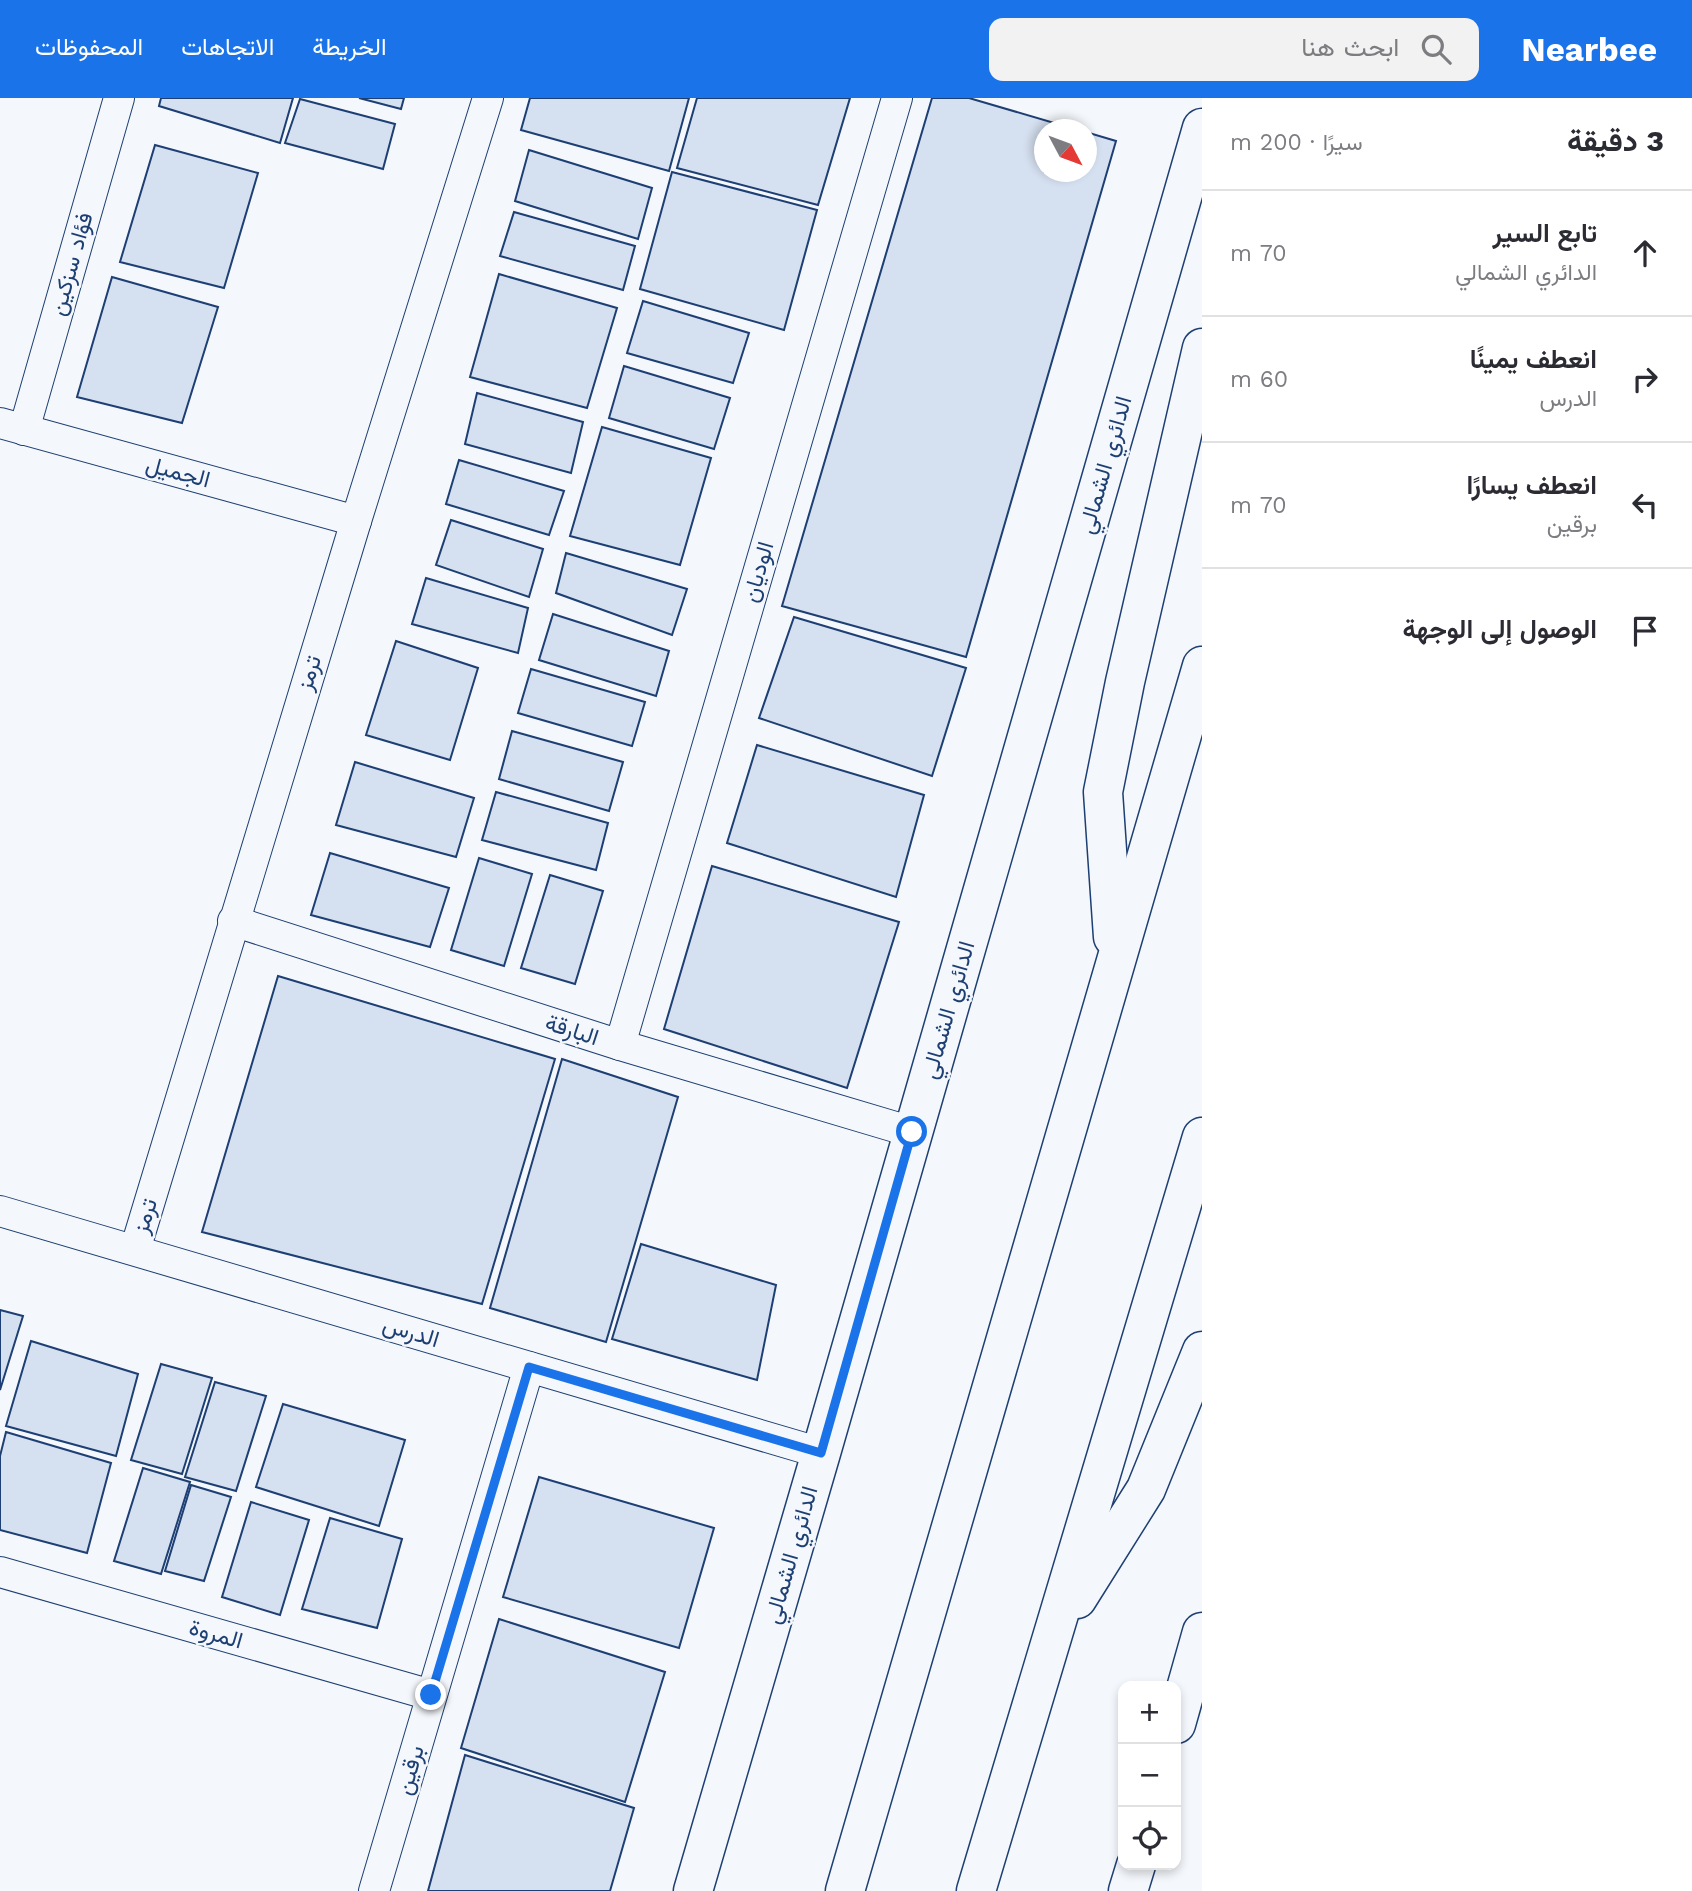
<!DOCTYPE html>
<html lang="ar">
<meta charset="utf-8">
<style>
body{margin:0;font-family:"Work Sans",Vazirmatn,sans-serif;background:#f2f2f3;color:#2b2b33;direction:rtl}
.controls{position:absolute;right:21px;bottom:21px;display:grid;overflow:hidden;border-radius:14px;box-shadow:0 4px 10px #0003}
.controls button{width:63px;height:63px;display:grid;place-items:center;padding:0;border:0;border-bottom:2px solid #e1e1e2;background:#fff;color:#2b2b33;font:35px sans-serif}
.compass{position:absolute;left:1034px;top:21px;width:63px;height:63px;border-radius:50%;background:#fff;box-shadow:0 4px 10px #0003;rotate:131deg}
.stop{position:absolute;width:21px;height:21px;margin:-16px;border:5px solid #1a73e8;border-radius:50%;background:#fff}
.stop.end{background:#1a73e8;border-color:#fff;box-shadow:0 2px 7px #0008}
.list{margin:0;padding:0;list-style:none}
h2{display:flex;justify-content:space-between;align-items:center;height:91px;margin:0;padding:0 28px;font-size:30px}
h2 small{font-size:23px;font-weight:400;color:#7c7c81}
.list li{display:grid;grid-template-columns:46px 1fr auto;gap:21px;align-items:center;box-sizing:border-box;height:126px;padding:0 28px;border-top:2px solid #e1e1e2}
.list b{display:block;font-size:26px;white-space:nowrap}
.list p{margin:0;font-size:23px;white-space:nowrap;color:#7c7c81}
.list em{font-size:23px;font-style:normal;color:#7c7c81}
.icon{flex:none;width:38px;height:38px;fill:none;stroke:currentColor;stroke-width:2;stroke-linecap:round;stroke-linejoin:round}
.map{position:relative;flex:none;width:1202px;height:1793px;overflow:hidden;direction:ltr}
header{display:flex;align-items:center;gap:42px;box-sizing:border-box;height:98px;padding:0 35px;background:#1a73e8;color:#fff}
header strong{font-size:33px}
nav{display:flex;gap:38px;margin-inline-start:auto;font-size:24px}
.search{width:490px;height:63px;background:#f2f2f3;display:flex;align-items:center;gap:18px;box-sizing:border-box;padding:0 24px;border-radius:14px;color:#7c7c81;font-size:26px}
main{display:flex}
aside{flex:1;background:#fff}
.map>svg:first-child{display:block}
</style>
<header>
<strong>Nearbee</strong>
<div class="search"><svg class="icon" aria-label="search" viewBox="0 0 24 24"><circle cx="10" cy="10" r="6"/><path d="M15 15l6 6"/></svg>ابحث هنا</div>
<nav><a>الخريطة</a><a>الاتجاهات</a><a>المحفوظات</a></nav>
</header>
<main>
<aside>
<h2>3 دقيقة<small>سيرًا · 200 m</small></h2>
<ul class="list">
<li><svg class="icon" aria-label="ahead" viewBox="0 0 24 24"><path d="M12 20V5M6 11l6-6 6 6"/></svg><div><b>تابع السير</b><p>الدائري الشمالي</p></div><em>70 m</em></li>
<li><svg class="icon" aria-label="right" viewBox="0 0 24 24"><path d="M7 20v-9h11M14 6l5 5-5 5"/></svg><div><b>انعطف يمينًا</b><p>الدرس</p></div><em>60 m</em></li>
<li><svg class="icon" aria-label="left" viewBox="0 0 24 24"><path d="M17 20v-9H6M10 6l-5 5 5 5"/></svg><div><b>انعطف يسارًا</b><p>برقين</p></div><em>70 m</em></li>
<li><svg class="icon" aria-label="arrive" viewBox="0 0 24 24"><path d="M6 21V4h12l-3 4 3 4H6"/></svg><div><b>الوصول إلى الوجهة</b></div></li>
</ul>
</aside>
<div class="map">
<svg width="1202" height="1793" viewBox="0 0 1202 1793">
<rect width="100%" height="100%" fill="#f4f7fb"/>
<!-- building -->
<g fill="#d5e0f0" stroke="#1d3f73" stroke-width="2">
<polygon points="161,0 293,0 280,45 159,8"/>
<polygon points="359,0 404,0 401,11"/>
<polygon points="530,0 689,0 669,73 521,32"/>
<polygon points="697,0 850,0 818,107 677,70"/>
<polygon points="932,0 969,0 1078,32 1044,32 1044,74 1086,74 1086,34 1116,43 966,559 782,508"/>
<polygon points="300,1 395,26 383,71 285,45"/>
<polygon points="155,47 258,75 224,190 120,164"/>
<polygon points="529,52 652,90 638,141 515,103"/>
<polygon points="672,74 817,112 784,232 640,191"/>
<polygon points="514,114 635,148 623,192 500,158"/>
<polygon points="499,176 617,210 587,310 470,279"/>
<polygon points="112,179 218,209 182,325 77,299"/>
<polygon points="643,203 749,235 733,285 627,255"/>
<polygon points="624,268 730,300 714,351 609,320"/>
<polygon points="477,295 583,324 571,375 465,346"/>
<polygon points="602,329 711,360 680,467 570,438"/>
<polygon points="459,362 564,393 549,437 446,406"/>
<polygon points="451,422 543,451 529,499 436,467"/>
<polygon points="566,455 687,491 672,537 556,495"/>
<polygon points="426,480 528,510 518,555 412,526"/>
<polygon points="553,516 669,553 656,598 539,562"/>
<polygon points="794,519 966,570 932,678 759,620"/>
<polygon points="396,543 478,570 450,662 366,637"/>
<polygon points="531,571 645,604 632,648 518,615"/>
<polygon points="512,633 623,664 609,713 499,681"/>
<polygon points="757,647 924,697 896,799 727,745"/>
<polygon points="355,664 474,700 456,759 336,727"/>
<polygon points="496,694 608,725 596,772 482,742"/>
<polygon points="330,755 449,790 430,849 311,817"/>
<polygon points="479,760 532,776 504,868 451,852"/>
<polygon points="712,768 899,824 847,990 664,931"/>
<polygon points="550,777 603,793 575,886 521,870"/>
<polygon points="278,878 555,961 482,1206 202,1134"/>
<polygon points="562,961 678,999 606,1244 490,1210"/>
<polygon points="641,1146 776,1187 757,1282 612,1241"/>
<polygon points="0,1212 23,1218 0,1292"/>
<polygon points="31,1243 138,1276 116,1358 6,1328"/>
<polygon points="161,1266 212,1280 182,1376 131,1362"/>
<polygon points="215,1284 266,1298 236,1393 185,1379"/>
<polygon points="283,1306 405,1342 379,1428 256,1389"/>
<polygon points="6,1334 111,1365 87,1455 0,1432 0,1358"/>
<polygon points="143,1370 190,1384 161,1476 114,1463"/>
<polygon points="539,1379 714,1430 679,1550 503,1499"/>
<polygon points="191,1387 231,1399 204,1483 165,1473"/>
<polygon points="251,1404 309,1422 280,1517 222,1499"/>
<polygon points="330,1420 402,1441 377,1530 302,1511"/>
<polygon points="499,1521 665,1574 625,1704 461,1650"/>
<polygon points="465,1657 634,1710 610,1793 428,1793"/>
</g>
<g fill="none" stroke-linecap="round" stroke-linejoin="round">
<defs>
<g id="street">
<polyline points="0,325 356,423"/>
<polyline points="24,332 119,0"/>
<polyline points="233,823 620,947 912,1034"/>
<polyline points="620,947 897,0"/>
<polyline points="0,1113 821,1355"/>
<polyline points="135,1152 356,423 488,0"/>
<polyline points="0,1474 431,1597"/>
<polyline points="374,1793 529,1269"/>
</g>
<g id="secondary">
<polyline points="1176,1626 1202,1534"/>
<polyline points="693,1793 821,1355 1202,30"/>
<polyline points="1128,1793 1136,1767"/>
</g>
<g id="highway">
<polyline points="1113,839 1103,694 1125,584 1202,250"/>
<polyline points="1077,1501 1146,1391 1202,1253"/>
<polyline points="845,1793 1202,568"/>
<polyline points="976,1793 1202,1039"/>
</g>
</defs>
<!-- street casing -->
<use href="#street" stroke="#1d3f73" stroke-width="32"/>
<!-- secondary casing -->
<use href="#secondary" stroke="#1d3f73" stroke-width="41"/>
<!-- highway casing -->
<use href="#highway" stroke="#1d3f73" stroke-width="41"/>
<!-- street -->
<use href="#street" stroke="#f4f7fb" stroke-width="30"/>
<!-- secondary -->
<use href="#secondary" stroke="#f4f7fb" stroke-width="38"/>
<!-- highway -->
<use href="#highway" stroke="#f4f7fb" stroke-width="38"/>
</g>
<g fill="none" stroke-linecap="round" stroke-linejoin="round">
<!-- route -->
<polyline stroke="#1a73e8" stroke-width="9" points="431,1597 529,1269 821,1355 912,1034"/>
</g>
<g text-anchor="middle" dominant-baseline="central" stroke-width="5" stroke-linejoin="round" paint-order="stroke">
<!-- street labels -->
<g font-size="23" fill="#1d3f73" stroke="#f4f7fb">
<text transform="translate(71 166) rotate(-74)">فؤاد سزكين</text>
<text transform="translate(1105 367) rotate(-74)">الدائري الشمالي</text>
<text transform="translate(178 374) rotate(15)">الجميل</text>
<text transform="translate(758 474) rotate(-74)">الوديان</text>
<text transform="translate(309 575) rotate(-73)">ترمز</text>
<text transform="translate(948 912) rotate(-74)">الدائري الشمالي</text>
<text transform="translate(572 932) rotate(18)">البارقة</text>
<text transform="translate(145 1118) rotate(-73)">ترمز</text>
<text transform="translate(411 1234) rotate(17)">الدرس</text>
<text transform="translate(791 1457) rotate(-74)">الدائري الشمالي</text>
<text transform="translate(216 1536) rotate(16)">المروة</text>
<text transform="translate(410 1672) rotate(-74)">برقين</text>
</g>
</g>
</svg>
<div class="controls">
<button>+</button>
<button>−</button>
<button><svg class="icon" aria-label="locate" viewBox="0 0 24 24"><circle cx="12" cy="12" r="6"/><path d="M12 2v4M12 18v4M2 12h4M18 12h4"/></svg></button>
</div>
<svg class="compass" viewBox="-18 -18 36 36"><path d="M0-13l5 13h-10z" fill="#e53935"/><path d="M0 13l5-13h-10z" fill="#7c7c81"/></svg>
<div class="stop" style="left:912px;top:1034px"></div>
<div class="stop end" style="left:431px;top:1597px"></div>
</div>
</main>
